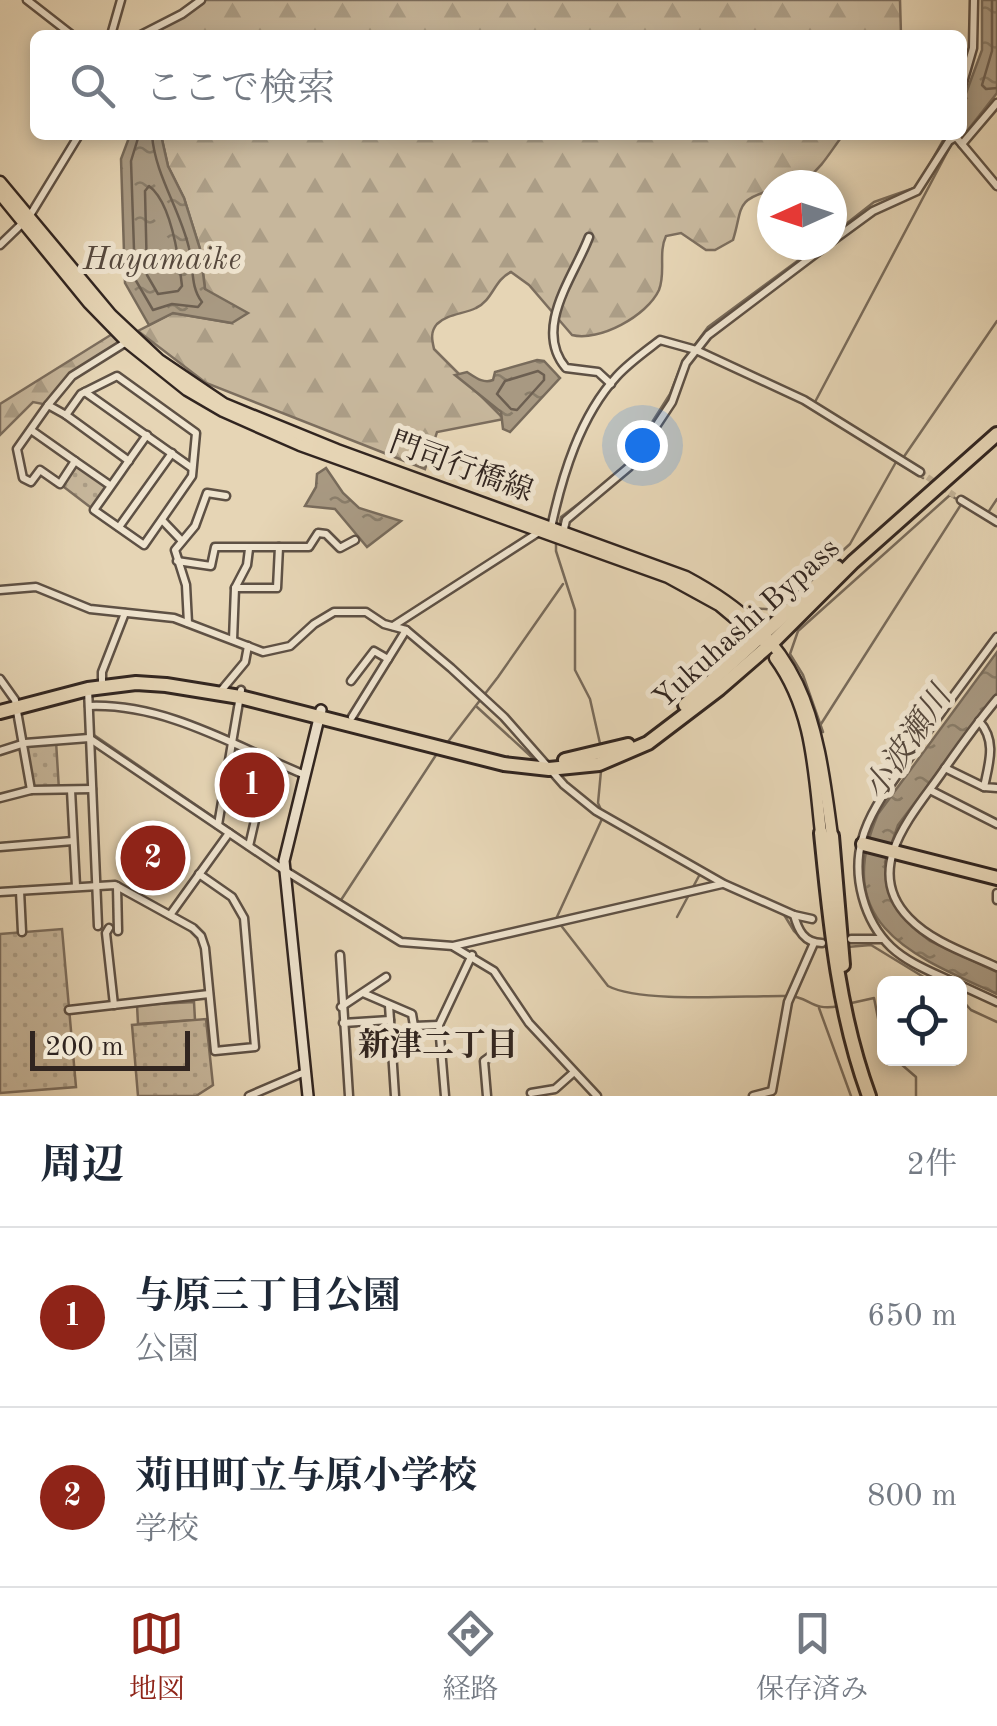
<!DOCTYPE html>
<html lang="ja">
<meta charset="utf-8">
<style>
body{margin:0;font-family:"Old Standard TT","Noto Serif JP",serif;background:#f6f6f7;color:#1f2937}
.controls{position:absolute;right:30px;bottom:30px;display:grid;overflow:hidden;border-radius:15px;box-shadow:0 5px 15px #0003}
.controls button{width:90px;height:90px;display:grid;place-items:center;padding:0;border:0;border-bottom:2px solid #e0e1e3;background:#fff;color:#1f2937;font:50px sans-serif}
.compass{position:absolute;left:757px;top:170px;width:90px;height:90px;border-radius:50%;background:#fff;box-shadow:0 5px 15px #0003;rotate:267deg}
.scale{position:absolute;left:30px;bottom:25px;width:160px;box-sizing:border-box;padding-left:10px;border:5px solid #312520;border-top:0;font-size:28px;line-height:35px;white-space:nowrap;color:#312520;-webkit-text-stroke:8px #efe4cf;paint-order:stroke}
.you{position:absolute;left:642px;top:445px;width:35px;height:35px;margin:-25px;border:8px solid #fff;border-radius:50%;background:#1a73e8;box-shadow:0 0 0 15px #1a73e833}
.badge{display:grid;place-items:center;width:65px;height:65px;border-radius:50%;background:#8f2418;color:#fff;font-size:32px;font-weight:700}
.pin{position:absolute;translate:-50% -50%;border:5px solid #fff;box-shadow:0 2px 10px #0006}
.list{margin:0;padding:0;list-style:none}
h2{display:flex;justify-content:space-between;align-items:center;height:130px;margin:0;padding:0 40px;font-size:42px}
h2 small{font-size:32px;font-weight:400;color:#747a83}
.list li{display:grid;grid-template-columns:65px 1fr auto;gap:30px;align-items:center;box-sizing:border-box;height:180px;padding:0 40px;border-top:2px solid #e0e1e3}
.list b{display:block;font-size:38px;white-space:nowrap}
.list p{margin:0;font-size:32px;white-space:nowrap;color:#747a83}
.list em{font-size:32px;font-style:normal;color:#747a83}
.icon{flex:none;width:55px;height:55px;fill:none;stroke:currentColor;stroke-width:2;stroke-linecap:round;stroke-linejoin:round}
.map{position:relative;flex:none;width:997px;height:1096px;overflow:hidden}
.search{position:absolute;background:#fff;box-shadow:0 5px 15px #0003;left:30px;right:30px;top:30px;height:110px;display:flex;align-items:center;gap:25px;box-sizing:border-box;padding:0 35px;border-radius:15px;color:#747a83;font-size:38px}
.sheet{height:490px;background:#fff}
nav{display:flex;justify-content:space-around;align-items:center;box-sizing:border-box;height:140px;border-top:2px solid #e0e1e3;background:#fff;font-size:28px;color:#747a83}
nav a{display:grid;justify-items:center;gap:5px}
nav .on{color:#8f2418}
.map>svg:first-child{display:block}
</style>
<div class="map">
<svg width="997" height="1096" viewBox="0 0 997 1096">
<defs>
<pattern id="forest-firs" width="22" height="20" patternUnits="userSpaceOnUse" patternTransform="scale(2.5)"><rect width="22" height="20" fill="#c7b79c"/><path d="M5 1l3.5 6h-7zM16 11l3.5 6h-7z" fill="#ab9d86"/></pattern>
<pattern id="park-dots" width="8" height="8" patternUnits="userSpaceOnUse" patternTransform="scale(2.5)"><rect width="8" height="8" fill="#c7b79c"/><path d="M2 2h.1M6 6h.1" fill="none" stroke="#ab9d86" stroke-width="1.8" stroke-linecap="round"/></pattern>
<pattern id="water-ripples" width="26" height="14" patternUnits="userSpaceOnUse" patternTransform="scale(2.5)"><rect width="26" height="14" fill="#a89982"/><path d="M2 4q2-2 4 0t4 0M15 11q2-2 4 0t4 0" fill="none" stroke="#897d6a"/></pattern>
</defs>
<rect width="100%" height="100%" fill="#e6d5b5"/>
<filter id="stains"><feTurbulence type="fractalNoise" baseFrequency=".002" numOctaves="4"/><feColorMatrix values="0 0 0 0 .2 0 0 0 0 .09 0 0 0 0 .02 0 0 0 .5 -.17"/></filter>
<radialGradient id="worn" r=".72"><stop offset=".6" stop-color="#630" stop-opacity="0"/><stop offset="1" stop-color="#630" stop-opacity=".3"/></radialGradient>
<!-- green -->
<polygon fill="#c7b79c" stroke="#7c6e5e" stroke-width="2.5" points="194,1002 195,1020 138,1024 137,1005"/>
<!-- forest -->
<g fill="url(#forest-firs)" stroke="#7c6e5e" stroke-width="2.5">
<polygon points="203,0 900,0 901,35 153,35"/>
<path d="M161,135H843C819,167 814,185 772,185V190C734,200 743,209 733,240L715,250H706L681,233L666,236C658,253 666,273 659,290C647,316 599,342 572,335L529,285L511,272C494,280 493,300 476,308C464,314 447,314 437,324C430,332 432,340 434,349L504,419L437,432L425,469L206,383L138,331L173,313L231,323L205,289L200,249L184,198L168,166Z"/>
<polygon points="117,331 127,342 72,376 48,405 33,402 0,435 0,404"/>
</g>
<!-- park -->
<g fill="url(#park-dots)" stroke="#7c6e5e" stroke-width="2.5">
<polygon points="75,461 111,486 94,510 60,484"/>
<polygon points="56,741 59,790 31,790 25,743"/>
<polygon points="62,929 76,1087 0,1093 0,934"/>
<polygon points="206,1019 213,1085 196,1096 138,1096 132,1025"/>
</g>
<!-- water -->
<g fill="url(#water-ripples)" stroke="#786b5b" stroke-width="2.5">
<polygon points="982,0 997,0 997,93 964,135 962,104 982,50"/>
<polygon points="130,135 161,135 168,166 184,198 200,249 205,289 248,313 232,323 173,313 149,325 125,283 121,159"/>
<path d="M537,360L544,361L560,378L510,432L503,429L501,412L455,375L467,372C475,377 483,384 493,380L495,372Z"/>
<polygon points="326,468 343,493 359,508 401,521 367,547 335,509 305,506 316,487 317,474"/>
<path d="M997,652V693L898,825L885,862L890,893L896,907L916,930L930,941L997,972V994C913,956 830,925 878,814Z"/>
</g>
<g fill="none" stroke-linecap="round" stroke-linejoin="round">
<!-- shore -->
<g stroke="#6c5f51" stroke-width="2.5">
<polyline points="992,0 992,51 982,85 986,89 997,88"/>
<path d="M139,135L131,161L135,279L153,310L172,304L198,307L202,302C190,287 194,267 189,248C180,209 155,175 152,135"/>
<path d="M149,186C171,202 179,259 182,286L178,291L158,294L147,275L145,191Z"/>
<polygon points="538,371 544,375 544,380 517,410 511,409 497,394 505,381"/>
</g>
<!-- stream -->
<g stroke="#786b5b" stroke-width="2.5">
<polyline points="923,176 946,135"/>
<polyline points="832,235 874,202 914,188 919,182"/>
<polyline points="815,402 952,143"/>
<polyline points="903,458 997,321"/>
<polyline points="623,468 670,394 683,361 708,327 819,245"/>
<polyline points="987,514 997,499"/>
<polyline points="559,527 561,517 598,489"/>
<polyline points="556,540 556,551 575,610 575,670 590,699 601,748"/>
<polyline points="752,608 778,610 850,544 896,462 923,478"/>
<polyline points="477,707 537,762"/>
<polyline points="821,724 962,503"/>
<polyline points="823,732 803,675 790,654 798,631 950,495 958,500"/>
<polyline points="94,735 215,818"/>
<polyline points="447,743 498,677 563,584"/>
<polyline points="601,771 598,803 602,812"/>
<path d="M602,819L556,919L608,986C642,1004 746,995 788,996C810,996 811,1012 839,1006"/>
<polyline points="222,823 281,864"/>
<polyline points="288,868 306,880"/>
<polyline points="733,891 776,910"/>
<polyline points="341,900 438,752"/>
<polyline points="783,913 794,931 809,945"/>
<polyline points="677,917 700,874 691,869"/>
<polyline points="847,947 871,945 935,984"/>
<polyline points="960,998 971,1010 997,1022"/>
<polyline points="847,1004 874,998 884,1048"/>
<polyline points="819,1008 851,1096"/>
<polyline points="894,1058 916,1077 916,1096"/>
</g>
<!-- street-tunnel -->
<polyline stroke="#c2b297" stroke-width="6" stroke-dasharray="6 3" stroke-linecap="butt" points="920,472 961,500"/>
<defs>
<g id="street">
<polyline points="27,0 72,35"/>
<polyline points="111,35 121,0"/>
<polyline points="141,35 182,14 201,0"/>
<polyline points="962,86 973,48 974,0"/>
<polyline points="956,137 997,186"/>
<polyline points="962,144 997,103"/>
<path d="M589,237C575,275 532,328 566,368L598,372L611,384"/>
<polyline points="832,241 873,211 917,191 949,141 956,137"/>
<polyline points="0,245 29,217 79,135"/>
<polyline points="85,392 192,468"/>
<polyline points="48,405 72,376 128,341"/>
<polyline points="66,415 129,461"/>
<polyline points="31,430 75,461"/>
<path d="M111,486L75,461L60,484L40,470L31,482L23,478L17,449L48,405L66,415L81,394L117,376L196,433L192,476L144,545L94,510C112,485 129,460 147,435"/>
<polyline points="961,500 997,522"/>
<polyline points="162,520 182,541"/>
<polyline points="119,527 172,453"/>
<path d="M551,528C562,476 580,416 617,376C630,362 646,351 660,340L696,350L804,400L920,472"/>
<polyline points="563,533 566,520 629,467 672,402 686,363 708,335 827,245"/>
<polyline points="177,561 211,566 215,547 309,547 318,533 326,534 340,548 355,540"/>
<polyline points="235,588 277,588 279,547"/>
<polyline points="0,590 36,587 90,609 174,618 263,652 290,646 314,624 334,612 366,612 384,624 406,630 451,668 504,717 564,785 596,811 724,884 794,915 812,919"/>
<polyline points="188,623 186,585 175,550 195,526 207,493 226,496"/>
<polyline points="393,626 539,532"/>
<polyline points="233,640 235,588 247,565 249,549"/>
<polyline points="0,679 15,700 31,790"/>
<polyline points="102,681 102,672 125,613"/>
<polyline points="351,681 374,651 388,659"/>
<polyline points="88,689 98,926"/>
<polyline points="220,692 245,662 248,646"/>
<path d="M997,699C977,723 959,748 941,774C913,814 861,869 909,918C932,942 967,953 997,967"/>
<path d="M89,706C165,703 235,746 305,775"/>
<polyline points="352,717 406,630"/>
<path d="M979,721C997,741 989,763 984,787L997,788"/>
<polyline points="0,751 25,743 89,738 284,870 401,942 453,946 722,884"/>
<polyline points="945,768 984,787"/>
<polyline points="71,790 76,886"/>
<polyline points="930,790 997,824"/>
<polyline points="0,798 31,790 92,789"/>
<polyline points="218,825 241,690"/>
<polyline points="249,846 269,760"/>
<polyline points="0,847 73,841"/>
<polyline points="117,886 118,931"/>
<polyline points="20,891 22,932"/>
<polyline points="0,892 115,885 193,928 201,936 205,948 215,1051 255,1047 244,918 232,897 199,874"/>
<polyline points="997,893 997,900"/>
<polyline points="170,915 229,833"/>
<path d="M794,915C798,930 804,943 822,943"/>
<polyline points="109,928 106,933 114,1005"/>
<polyline points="851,939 882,939"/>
<polyline points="454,947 494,971 529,1023 597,1096"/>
<polyline points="340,955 349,1096"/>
<path d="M957,984C935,973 909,964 891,947C864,921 852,876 862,840C870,810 890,786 907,761C936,718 967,678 997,637"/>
<polyline points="960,985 997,1002"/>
<polyline points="363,993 412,1014 414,1026 439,1025"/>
<polyline points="389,1005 395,1096"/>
<polyline points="341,1007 386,977"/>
<polyline points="69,1010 209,994"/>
<polyline points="343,1023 390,1020"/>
<polyline points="531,1093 555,1089 573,1073"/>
<polyline points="249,1096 305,1072"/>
<polyline points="445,1096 439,1025 472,955"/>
<polyline points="487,1096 484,1061 502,1048"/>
<polyline points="753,1096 772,1091 788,1002 814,943"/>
</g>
<polyline id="secondary" points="308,1096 284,861 321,710"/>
<g id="primary">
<path d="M0,182L111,315L159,360L224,404L337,450L686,577C804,640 816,712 832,836"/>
<polyline points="0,194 89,303 127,342 187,390 223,411 300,445 668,577 719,605 761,640"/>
<path d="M775,658C813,710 814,772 821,833"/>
</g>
<g id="highway">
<polyline points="685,705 837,567"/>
<polyline points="0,712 88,689 136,683 166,685 240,697 504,764 549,769 599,764 648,743 719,689 772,643 853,562 997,434"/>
<polyline points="565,760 628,745"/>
<path d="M821,833C830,922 838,1012 869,1096"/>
<polyline points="832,836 843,965"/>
<polyline points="863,844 997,878"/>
</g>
</defs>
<!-- street casing -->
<use href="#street" stroke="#5e5145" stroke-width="11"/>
<!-- secondary casing -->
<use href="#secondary" stroke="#312520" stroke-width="14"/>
<!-- primary casing -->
<use href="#primary" stroke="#312520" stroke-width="15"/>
<!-- highway casing -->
<use href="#highway" stroke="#312520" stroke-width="18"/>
<!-- street -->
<use href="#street" stroke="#efe4cf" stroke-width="6"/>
<!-- secondary -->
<use href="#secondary" stroke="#efe4cf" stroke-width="9"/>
<!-- primary -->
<use href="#primary" stroke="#e6d5b5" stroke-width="10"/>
<!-- highway -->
<use href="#highway" stroke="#e6d5b5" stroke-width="12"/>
</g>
<g text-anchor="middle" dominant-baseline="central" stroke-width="10" stroke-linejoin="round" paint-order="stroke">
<!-- street labels -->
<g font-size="30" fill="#312520" stroke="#efe4cf">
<text transform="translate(461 468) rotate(20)">門司行橋線</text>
<text transform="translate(747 624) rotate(-42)">Yukuhashi Bypass</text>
</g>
<!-- water labels -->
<g font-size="32" font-style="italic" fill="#55483d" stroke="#efe4cf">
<text x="162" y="261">Hayamaike</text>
<text transform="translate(909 744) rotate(-56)">小波瀬川</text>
</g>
<!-- neighbourhood labels -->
<g font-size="32" font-weight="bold" fill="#312520" stroke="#efe4cf">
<text x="438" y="1047">新津二丁目</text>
</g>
</g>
<rect width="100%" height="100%" filter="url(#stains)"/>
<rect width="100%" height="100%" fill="url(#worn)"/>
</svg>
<div class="controls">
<button><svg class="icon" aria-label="locate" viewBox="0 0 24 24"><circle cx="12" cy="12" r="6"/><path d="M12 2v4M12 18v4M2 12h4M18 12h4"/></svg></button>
</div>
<svg class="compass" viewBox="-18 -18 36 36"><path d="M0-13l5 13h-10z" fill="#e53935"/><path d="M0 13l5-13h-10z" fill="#747a83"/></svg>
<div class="scale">200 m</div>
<div class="you"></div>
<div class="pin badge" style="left:252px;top:785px">1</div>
<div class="pin badge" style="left:153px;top:858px">2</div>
<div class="search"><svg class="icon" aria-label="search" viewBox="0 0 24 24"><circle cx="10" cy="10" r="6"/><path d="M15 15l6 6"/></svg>ここで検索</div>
</div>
<section class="sheet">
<h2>周辺<small>2件</small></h2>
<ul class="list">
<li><span class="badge">1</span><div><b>与原三丁目公園</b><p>公園</p></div><em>650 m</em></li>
<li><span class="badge">2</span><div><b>苅田町立与原小学校</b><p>学校</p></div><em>800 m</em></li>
</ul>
</section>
<nav>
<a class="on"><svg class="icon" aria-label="map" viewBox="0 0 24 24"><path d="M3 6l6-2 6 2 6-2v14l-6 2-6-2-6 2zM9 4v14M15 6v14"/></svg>地図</a>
<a><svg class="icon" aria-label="directions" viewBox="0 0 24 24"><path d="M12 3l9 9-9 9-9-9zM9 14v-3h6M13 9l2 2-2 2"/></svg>経路</a>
<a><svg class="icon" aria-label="saved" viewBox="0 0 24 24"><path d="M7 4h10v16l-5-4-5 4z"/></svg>保存済み</a>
</nav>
